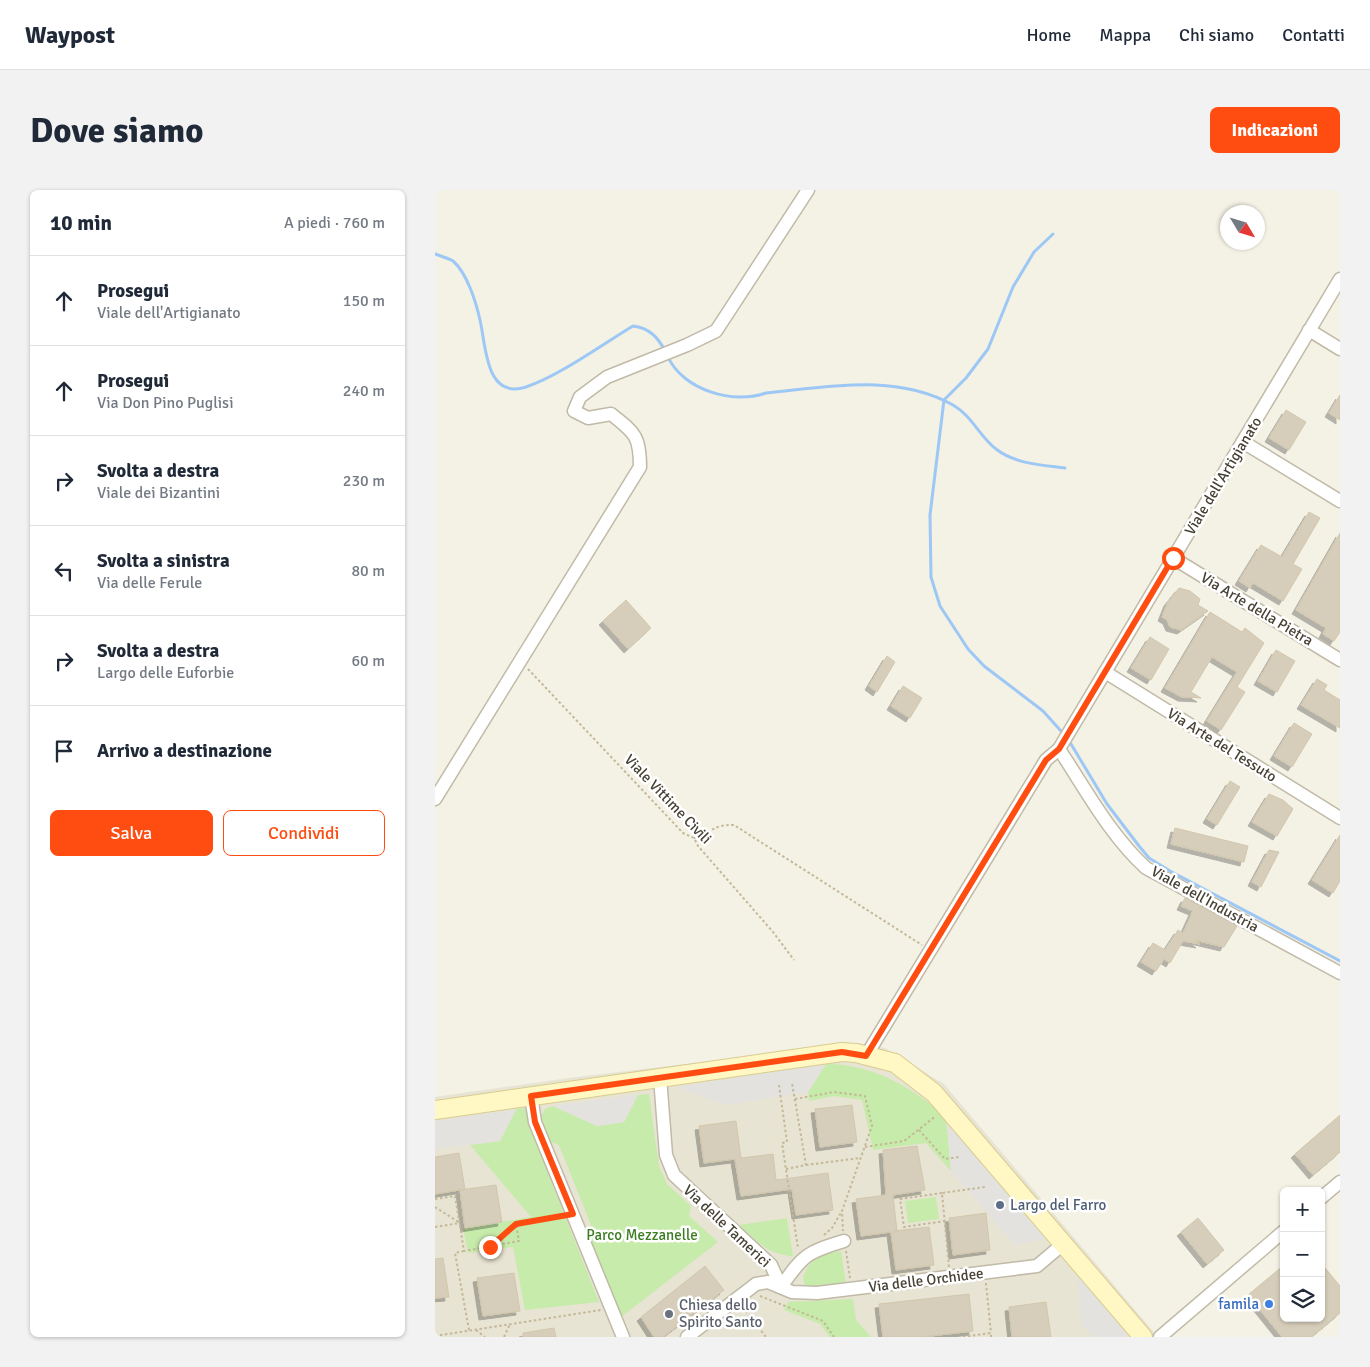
<!DOCTYPE html>
<html lang="it">
<meta charset="utf-8">
<style>
body{margin:0;font-family:Signika,sans-serif;background:#f2f2f3;color:#1f2937}
.controls{position:absolute;right:15px;bottom:15px;display:grid;overflow:hidden;border-radius:8px;box-shadow:0 1px 4px #0004}
.controls button{width:45px;height:45px;display:grid;place-items:center;padding:0;border:0;border-bottom:1px solid #e0e1e3;background:#fff;color:#1f2937;font:25px sans-serif}
.compass{position:absolute;left:785px;top:15px;width:45px;height:45px;border-radius:50%;background:#fff;box-shadow:0 1px 4px #0004;rotate:128deg}
.stop{position:absolute;width:15px;height:15px;margin:-11px;border:4px solid #ff4d11;border-radius:50%;background:#fff}
.stop.end{background:#ff4d11;border-color:#fff;box-shadow:0 1px 5px #0008}
.list{margin:0;padding:0;list-style:none}
h2{display:flex;justify-content:space-between;align-items:center;height:65px;margin:0;padding:0 20px;font-size:21px}
h2 small{font-size:16px;font-weight:400;color:#747a83}
.list li{display:grid;grid-template-columns:32px 1fr auto;gap:15px;align-items:center;box-sizing:border-box;height:90px;padding:0 20px;border-top:1px solid #e0e1e3}
.list b{display:block;font-size:19px;white-space:nowrap}
.list p{margin:0;font-size:16px;white-space:nowrap;color:#747a83}
.list em{font-size:16px;font-style:normal;color:#747a83}
.actions{display:flex;gap:10px;padding:15px 20px}
.actions a{flex:1;padding:11px 0;border:1px solid #ff4d11;border-radius:8px;text-align:center;font-size:18px;color:#ff4d11}
.actions .main{background:#ff4d11;color:#fff}
.icon{flex:none;width:28px;height:28px;fill:none;stroke:currentColor;stroke-width:2;stroke-linecap:round;stroke-linejoin:round}
.map{position:relative;flex:none;width:905px;height:1147px;overflow:hidden;border-radius:8px}
header{display:flex;align-items:center;gap:30px;box-sizing:border-box;height:70px;padding:0 25px;background:#fff;border-bottom:1px solid #e0e1e3}
header strong{font-size:24px}
nav{display:flex;gap:28px;margin-inline-start:auto;font-size:18px}
.intro{display:flex;align-items:center;justify-content:space-between;box-sizing:border-box;height:120px;padding:0 30px}
h1{margin:0;font-size:35px}
.button{padding:12px 22px;border-radius:8px;background:#ff4d11;color:#fff;font-size:18px;font-weight:700}
main{display:flex;gap:30px;padding:0 30px}
aside{flex:1;background:#fff;border-radius:8px;box-shadow:0 1px 4px #0004}
.map>svg:first-child{display:block}
</style>
<header>
<strong>Waypost</strong>
<nav><a>Home</a><a>Mappa</a><a>Chi siamo</a><a>Contatti</a></nav>
</header>
<div class="intro"><h1>Dove siamo</h1><a class="button">Indicazioni</a></div>
<main>
<aside>
<h2>10 min<small>A piedi · 760 m</small></h2>
<ul class="list">
<li><svg class="icon" aria-label="ahead" viewBox="0 0 24 24"><path d="M12 20V5M6 11l6-6 6 6"/></svg><div><b>Prosegui</b><p>Viale dell'Artigianato</p></div><em>150 m</em></li>
<li><svg class="icon" aria-label="ahead" viewBox="0 0 24 24"><path d="M12 20V5M6 11l6-6 6 6"/></svg><div><b>Prosegui</b><p>Via Don Pino Puglisi</p></div><em>240 m</em></li>
<li><svg class="icon" aria-label="right" viewBox="0 0 24 24"><path d="M7 20v-9h11M14 6l5 5-5 5"/></svg><div><b>Svolta a destra</b><p>Viale dei Bizantini</p></div><em>230 m</em></li>
<li><svg class="icon" aria-label="left" viewBox="0 0 24 24"><path d="M17 20v-9H6M10 6l-5 5 5 5"/></svg><div><b>Svolta a sinistra</b><p>Via delle Ferule</p></div><em>80 m</em></li>
<li><svg class="icon" aria-label="right" viewBox="0 0 24 24"><path d="M7 20v-9h11M14 6l5 5-5 5"/></svg><div><b>Svolta a destra</b><p>Largo delle Euforbie</p></div><em>60 m</em></li>
<li><svg class="icon" aria-label="arrive" viewBox="0 0 24 24"><path d="M6 21V4h12l-3 4 3 4H6"/></svg><div><b>Arrivo a destinazione</b></div></li>
</ul>
<div class="actions"><a class="main">Salva</a><a>Condividi</a></div>
</aside>
<div class="map">
<svg width="905" height="1147" viewBox="0 0 905 1147">
<defs>
<filter id="shadow"><feDropShadow dx="-4" dy="4" stdDeviation="0" flood-color="#0004"/></filter>
</defs>
<rect width="100%" height="100%" fill="#f4f1e5"/>
<!-- residential -->
<polygon fill="#e8e4d3" points="423,853 450,858 509,894 723,1147 0,1147 0,907 134,888"/>
<!-- green -->
<g fill="#c7ebab">
<path d="M391,874C437,874 477,897 511,927L516,981L491,953L438,960L427,910L399,906L374,911L373,902Z"/>
<polygon points="214,904 224,976 232,994 256,1016 254,1026 283,1052 186,1127 150,1041 156,1035 124,955 113,951 106,926 110,919 118,916 162,936 189,932 203,905"/>
<polygon points="91,918 93,933 164,1112 90,1120 78,1057 33,1063 28,1038 96,1027 35,955 65,951 81,919"/>
<polygon points="501,1007 504,1029 473,1033 470,1011"/>
<path d="M352,1028L358,1066C333,1065 322,1051 304,1035Z"/>
<path d="M406,1061L411,1094L372,1098C368,1093 367,1090 370,1083C376,1067 391,1064 406,1061Z"/>
<polygon points="418,1109 421,1130 436,1147 395,1147 385,1134 349,1120 353,1112"/>
</g>
<!-- parking -->
<g fill="#e4e2de">
<polygon points="391,874 373,902 291,915 241,897"/>
<polygon points="203,905 189,932 162,936 118,916"/>
<polygon points="81,919 65,951 0,959 0,931"/>
<polygon points="511,927 614,1048 580,1055 516,981"/>
<polygon points="642,1083 694,1147 658,1147 646,1134"/>
</g>
<g fill="none" stroke-linecap="round" stroke-linejoin="round">
<!-- stream -->
<g stroke="#9dc8f5" stroke-width="3">
<polyline points="618,44 599,62 578,97 553,159 531,188 509,210 495,325 496,387 505,416 533,459 549,476 608,521 626,541"/>
<path d="M0,64C5,66 13,68 18,71C32,83 41,112 45,130C51,155 50,210 91,197C124,186 168,154 198,136C214,138 223,147 230,161"/>
<path d="M233,167C248,200 299,215 331,203C394,197 461,183 518,215C537,226 545,247 561,259C580,274 607,275 630,278"/>
<polyline points="636,554 672,614 704,656 714,668 735,681 905,771"/>
</g>
</g>
<!-- building -->
<g fill="#d6ceba" stroke="#d2c7ac" filter="url(#shadow)">
<polygon points="905,205 905,230 894,223"/>
<polygon points="851,220 871,232 854,260 834,248"/>
<polygon points="874,322 885,328 858,374 867,379 848,411 818,393 815,398 804,391 826,355 847,367"/>
<polygon points="905,343 905,442 899,451 888,444 891,438 861,420"/>
<polygon points="744,398 755,401 765,409 763,415 773,421 746,440 735,437 732,430 727,427 733,412"/>
<polygon points="191,410 216,438 193,459 168,431"/>
<polygon points="775,422 807,442 810,438 829,453 802,497 810,502 786,540 772,531 802,482 777,467 756,502 766,508 747,507 730,498"/>
<polygon points="715,447 734,459 716,490 696,478"/>
<polygon points="841,460 860,471 842,502 823,491"/>
<polygon points="452,466 460,472 442,502 434,496"/>
<polygon points="882,489 892,495 889,500 905,510 905,538 866,515"/>
<polygon points="468,496 487,508 475,528 456,516"/>
<polygon points="859,533 877,544 857,577 839,566"/>
<polygon points="795,591 805,597 782,635 772,629"/>
<polygon points="834,604 848,610 858,619 842,646 817,632"/>
<polygon points="740,638 813,656 809,672 736,654"/>
<polygon points="905,645 905,691 898,703 877,690"/>
<polygon points="834,660 844,662 826,697 817,692"/>
<polygon points="750,708 802,736 789,757 760,750 765,754 748,751 735,773 729,769 721,781 706,772 718,753 730,760 743,740 748,743 758,721 746,716"/>
<polygon points="417,915 422,952 385,957 380,919"/>
<polygon points="905,925 905,962 878,985 860,964"/>
<polygon points="301,931 306,968 338,964 341,990 393,983 398,1020 361,1025 357,999 306,1006 300,969 269,973 264,936"/>
<polygon points="482,956 490,1000 458,1005 462,1041 459,1041 494,1037 499,1075 461,1080 456,1042 426,1046 421,1009 451,1005 448,960"/>
<polygon points="24,963 30,999 0,1004 0,967"/>
<polygon points="61,995 67,1032 30,1038 25,1000"/>
<polygon points="551,1023 555,1060 518,1065 514,1028"/>
<polygon points="763,1028 789,1060 772,1074 746,1042"/>
<polygon points="8,1068 14,1107 0,1108 0,1069"/>
<polygon points="886,1073 905,1096 905,1123 876,1147 847,1147 813,1105 849,1075 849,1128 886,1128"/>
<polygon points="270,1076 289,1100 228,1147 219,1147 206,1127"/>
<polygon points="79,1083 85,1121 48,1126 42,1088"/>
<polygon points="534,1104 538,1141 487,1147 448,1147 444,1114"/>
<polygon points="611,1112 616,1147 577,1147 574,1117"/>
<polygon points="119,1138 121,1147 88,1147 88,1143"/>
</g>
<g fill="none" stroke-linecap="round" stroke-linejoin="round">
<defs>
<g id="street">
<polyline points="874,140 905,159"/>
<polyline points="808,252 905,311"/>
<polyline points="738,368 905,470"/>
<polyline points="670,482 905,628"/>
<path d="M624,559C651,600 675,645 711,678L905,783"/>
<path d="M0,609L205,277C205,246 200,243 176,224L153,228L139,221L145,207L172,187L252,155L281,141L373,0"/>
<polyline points="431,866 611,570 624,559 905,89"/>
<polyline points="225,887 231,965 239,985 336,1075 346,1097"/>
<polyline points="96,906 100,932 188,1147"/>
<polyline points="886,1008 905,992"/>
<path d="M346,1097C368,1065 372,1062 409,1051"/>
<polyline points="252,1147 321,1094 333,1092 357,1102 382,1103 602,1076 628,1054"/>
<polyline points="725,1147 849,1041"/>
</g>
<polyline id="secondary" points="0,920 407,862 421,863 460,873 499,903 708,1147"/>
</defs>
<!-- street casing -->
<use href="#street" stroke="#c0baa7" stroke-width="15"/>
<!-- secondary casing -->
<use href="#secondary" stroke="#d7cc91" stroke-width="20"/>
<!-- path -->
<g stroke="#c3b897" stroke-width="2" stroke-dasharray="2.5 2.5" stroke-linecap="butt">
<polyline points="93,479 248,643 259,648 263,656 338,742 359,770"/>
<path d="M259,648C277,643 278,634 299,635L487,755"/>
<polyline points="344,895 352,952 347,953 363,1058"/>
<polyline points="360,909 399,902 430,906 437,936 407,1021 408,1041"/>
<polyline points="484,940 510,969 524,967"/>
<polyline points="430,957 469,951 501,926"/>
<polyline points="371,975 425,968"/>
<polyline points="351,979 371,975 357,893"/>
<polyline points="507,1003 465,1009 469,1037 510,1031"/>
<polyline points="0,1009 20,1006 29,1061 84,1051 81,1034 126,1026"/>
<polyline points="0,1017 25,1033"/>
<polyline points="0,1037 25,1033"/>
<polyline points="389,1045 397,1038 407,1021"/>
<polyline points="56,1055 81,1034"/>
<polyline points="29,1061 20,1063 34,1140"/>
<polyline points="411,1061 415,1088"/>
<polyline points="514,1077 507,1003 550,997"/>
<polyline points="551,1093 556,1143"/>
<polyline points="325,1106 388,1131 399,1147"/>
<polyline points="308,1117 331,1147"/>
<polyline points="41,1140 50,1147"/>
<polyline points="0,1146 166,1120"/>
<polyline points="69,1147 75,1134"/>
<polyline points="528,1147 556,1143 556,1147"/>
</g>
<!-- street -->
<use href="#street" stroke="#fff" stroke-width="12"/>
<!-- secondary -->
<use href="#secondary" stroke="#fff7c4" stroke-width="18"/>
</g>
<g fill="none" stroke-linecap="round" stroke-linejoin="round">
<!-- route -->
<polyline stroke="#ff4d11" stroke-width="6" points="55,1057 81,1034 138,1024 100,932 96,906 407,862 431,866 611,570 624,559 738,368"/>
</g>
<!-- markers -->
<circle fill="#5c6f8a" stroke="#fff" stroke-width="2" cx="565" cy="1015" r="5"/>
<circle fill="#3f7fe0" stroke="#fff" stroke-width="2" cx="834" cy="1114" r="5"/>
<circle fill="#6b7280" stroke="#fff" stroke-width="2" cx="234" cy="1124" r="5"/>
<g text-anchor="middle" dominant-baseline="central" stroke-width="5" stroke-linejoin="round" paint-order="stroke">
<!-- street labels -->
<g font-size="15" fill="#474134" stroke="#fff">
<text transform="translate(788 286) rotate(-59)">Viale dell'Artigianato</text>
<text transform="translate(822 419) rotate(31)">Via Arte della Pietra</text>
<text transform="translate(787 555) rotate(32)">Via Arte del Tessuto</text>
<text transform="translate(233 609) rotate(46)">Viale Vittime Civili</text>
<text transform="translate(770 709) rotate(29)">Viale dell'Industria</text>
<text transform="translate(292 1036) rotate(43)">Via delle Tamerici</text>
<text transform="translate(491 1090) rotate(-7)">Via delle Orchidee</text>
</g>
<!-- service labels -->
<g font-size="15" fill="#4e5e75" stroke="#fff" text-anchor="start">
<text x="575" y="1015">Largo del Farro</text>
</g>
<!-- park labels -->
<g font-size="15" fill="#3c7d23" stroke="#fff">
<text x="207" y="1045">Parco Mezzanelle</text>
</g>
<!-- shop labels -->
<g font-size="15" fill="#366cbe" stroke="#fff" text-anchor="end">
<text x="824" y="1114">famila</text>
</g>
<!-- worship labels -->
<g font-size="15" fill="#5b616d" stroke="#fff" text-anchor="start">
<text x="244" y="1115">Chiesa dello<tspan x="244" dy="17">Spirito Santo</tspan></text>
</g>
</g>
</svg>
<div class="controls">
<button>+</button>
<button>−</button>
<button><svg class="icon" aria-label="layers" viewBox="0 0 24 24"><path d="M12 4l9 5-9 5-9-5zM3 14l9 5 9-5"/></svg></button>
</div>
<svg class="compass" viewBox="-18 -18 36 36"><path d="M0-13l5 13h-10z" fill="#e53935"/><path d="M0 13l5-13h-10z" fill="#747a83"/></svg>
<div class="stop" style="left:738px;top:368px"></div>
<div class="stop end" style="left:55px;top:1057px"></div>
</div>
</main>
